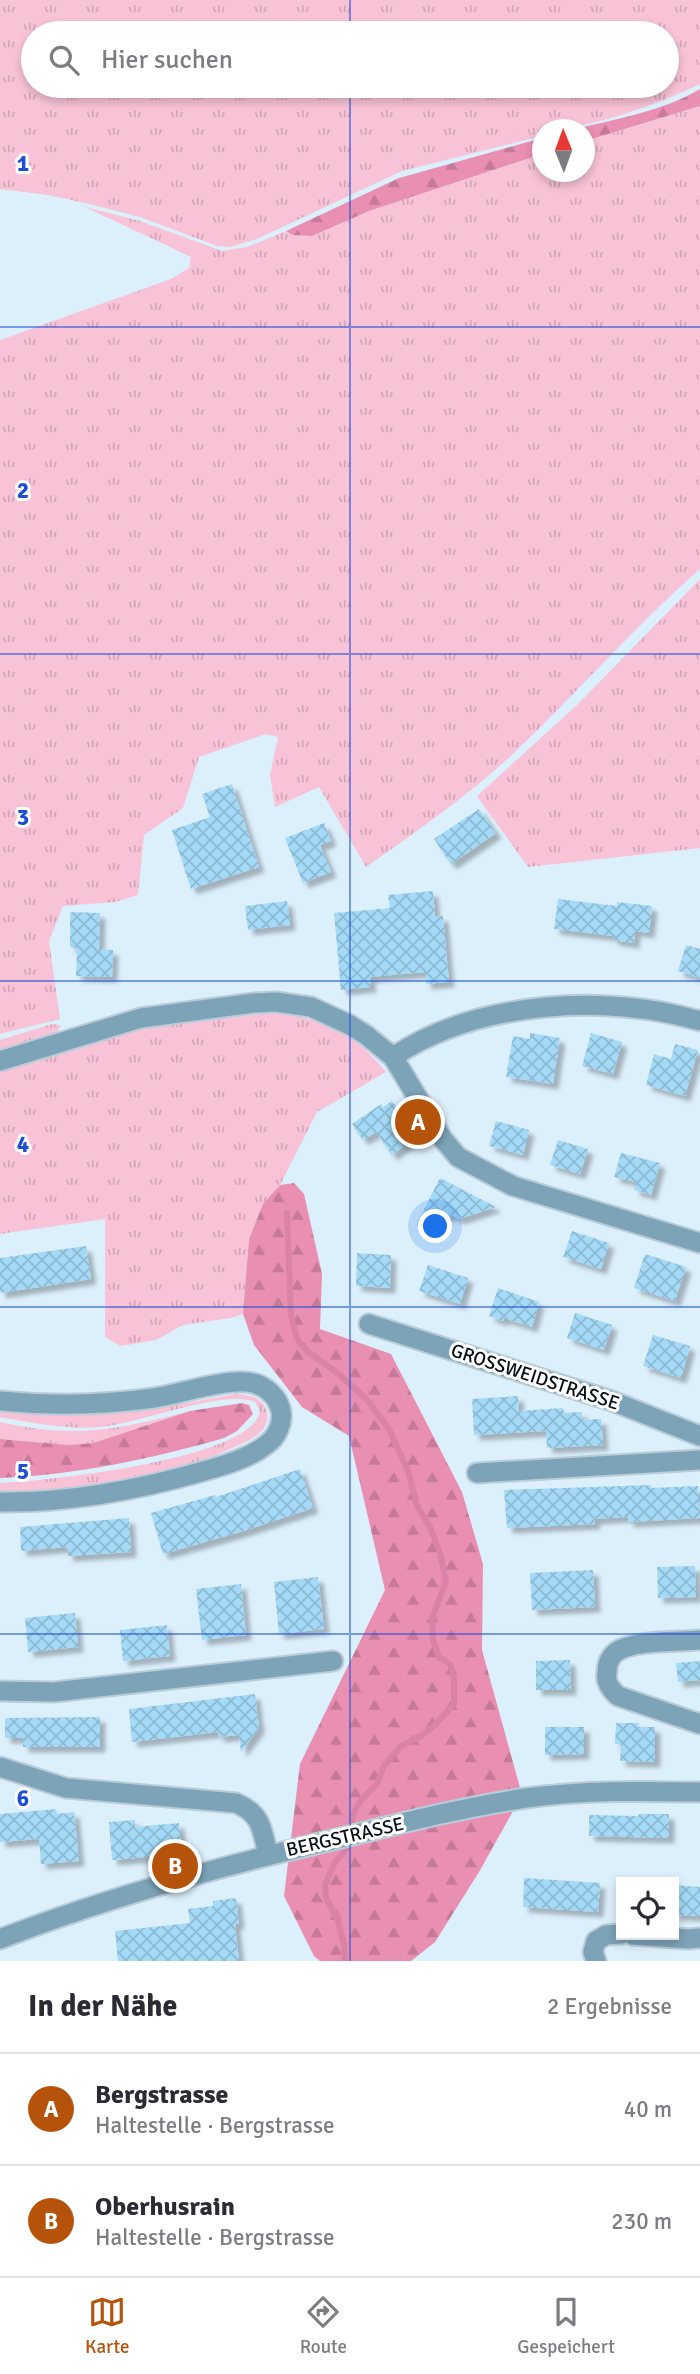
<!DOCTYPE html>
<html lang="de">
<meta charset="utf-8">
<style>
body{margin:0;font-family:Signika,sans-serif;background:#f7f7f7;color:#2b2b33}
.controls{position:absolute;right:21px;bottom:21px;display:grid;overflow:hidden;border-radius:0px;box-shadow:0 4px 10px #0003}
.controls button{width:63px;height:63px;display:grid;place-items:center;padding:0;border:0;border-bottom:2px solid #e1e1e2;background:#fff;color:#2b2b33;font:35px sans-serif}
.compass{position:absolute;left:532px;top:119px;width:63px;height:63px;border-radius:50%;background:#fff;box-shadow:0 4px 10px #0003;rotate:359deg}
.you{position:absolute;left:436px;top:1227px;width:24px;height:24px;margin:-18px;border:5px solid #fff;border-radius:50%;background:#1a73e8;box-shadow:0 0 0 10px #1a73e833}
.badge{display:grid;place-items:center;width:46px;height:46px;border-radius:50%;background:#b45309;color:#fff;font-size:23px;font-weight:700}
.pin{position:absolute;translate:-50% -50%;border:4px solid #fff;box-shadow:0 2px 7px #0006}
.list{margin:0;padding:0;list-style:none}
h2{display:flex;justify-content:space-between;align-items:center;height:91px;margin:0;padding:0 28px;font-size:30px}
h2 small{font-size:23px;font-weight:400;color:#7c7c81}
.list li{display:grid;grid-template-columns:46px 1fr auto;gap:21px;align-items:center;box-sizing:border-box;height:112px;padding:0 28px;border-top:2px solid #e1e1e2}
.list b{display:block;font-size:26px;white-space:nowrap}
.list p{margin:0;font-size:23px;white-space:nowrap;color:#7c7c81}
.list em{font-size:23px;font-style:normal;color:#7c7c81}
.icon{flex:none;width:38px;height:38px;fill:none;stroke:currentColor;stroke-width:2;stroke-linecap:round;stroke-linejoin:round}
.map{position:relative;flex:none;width:700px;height:1961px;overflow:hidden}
.search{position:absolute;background:#fff;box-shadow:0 4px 10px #0003;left:21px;right:21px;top:21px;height:77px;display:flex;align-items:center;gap:18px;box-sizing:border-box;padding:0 24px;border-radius:38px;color:#7c7c81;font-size:26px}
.sheet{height:315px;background:#fff}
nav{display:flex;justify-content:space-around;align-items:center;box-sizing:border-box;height:98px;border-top:2px solid #e1e1e2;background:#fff;font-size:19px;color:#7c7c81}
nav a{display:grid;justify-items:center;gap:4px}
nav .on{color:#b45309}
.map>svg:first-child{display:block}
</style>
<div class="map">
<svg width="700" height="1961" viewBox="0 0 700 1961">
<defs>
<pattern id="grass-tufts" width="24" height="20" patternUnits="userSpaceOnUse" patternTransform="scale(1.75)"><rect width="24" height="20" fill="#f8c3d6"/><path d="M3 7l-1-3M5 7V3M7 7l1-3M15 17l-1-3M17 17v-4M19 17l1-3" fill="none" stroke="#d3a6b7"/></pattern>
<pattern id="forest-firs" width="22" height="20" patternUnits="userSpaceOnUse" patternTransform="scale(1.75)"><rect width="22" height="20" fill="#e88fb2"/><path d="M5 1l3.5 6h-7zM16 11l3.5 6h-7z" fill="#c67a98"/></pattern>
<pattern id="building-cross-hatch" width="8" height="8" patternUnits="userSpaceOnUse" patternTransform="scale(1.75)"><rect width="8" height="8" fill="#a4daf7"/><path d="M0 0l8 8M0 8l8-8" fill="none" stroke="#8cbad3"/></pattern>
<filter id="shadow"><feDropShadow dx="5.5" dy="5.5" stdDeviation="2" flood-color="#0004"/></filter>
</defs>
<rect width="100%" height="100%" fill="#dcf0fc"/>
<!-- grass -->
<g fill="url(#grass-tufts)" fill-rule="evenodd">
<path d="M0,0H700V84C660,104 587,130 542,130V136L402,171L257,239L230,247L217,246L140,217L85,203L48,195L0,189ZM33,33H667V86H33Z"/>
<path d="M700,106V569C634,627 577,693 514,753C468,796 417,831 366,867L319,787L275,807L270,775L278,737L266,734L199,757L183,808L144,835L138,895L115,902L63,906L49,941L60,1019L0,1034V340L171,279L189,268L191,257L85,207L140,221L222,251L247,247L286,231L293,235L312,236L369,211L542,154V172H584L585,141Z"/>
<polygon points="700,579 700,848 528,867 477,796 578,704"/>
<path d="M267,1013C322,1017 350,1029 386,1072L317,1112L280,1185L263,1204L249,1239L243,1314L231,1318L183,1325L156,1340L121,1346L105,1337V1219L0,1234V1066L132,1030Z"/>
<path d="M52,1024L60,1025C56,1046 18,1050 0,1056V1040Z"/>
<path d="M236,1394C244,1395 254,1395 261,1402C266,1406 268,1414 267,1421C263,1437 243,1443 230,1449C158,1481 78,1493 0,1493V1483C43,1481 252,1460 260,1411L255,1402C223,1389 138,1424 101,1427C69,1430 36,1423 4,1418L0,1417V1411C45,1414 90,1415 134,1410C168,1407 202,1400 236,1394Z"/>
<path d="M190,1411L93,1443L68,1445L0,1439V1422C75,1439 117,1430 190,1411Z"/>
</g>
<!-- forest -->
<g fill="url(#forest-firs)">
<path d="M700,89V106L585,141L584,130L575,129C616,119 663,111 700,89Z"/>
<polygon points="542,138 542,154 369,211 312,236 293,235 286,231 399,178"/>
<polygon points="294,1183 304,1194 322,1274 320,1329 391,1354 462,1492 483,1564 482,1650 522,1795 479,1872 435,1942 411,1961 320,1961 314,1956 284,1896 300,1764 385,1590 349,1436 302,1407 254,1345 243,1314 249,1239 263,1204 280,1185"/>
<path d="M242,1403L249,1405L253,1414L237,1431L224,1438C150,1459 77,1475 0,1478V1439L68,1445L93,1443L190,1411Z"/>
</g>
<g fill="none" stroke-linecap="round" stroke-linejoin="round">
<!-- stream -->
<polyline stroke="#db83a6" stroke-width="6" points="287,1213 291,1315 297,1339 307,1351 340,1375 368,1401 389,1429 408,1471 417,1506 430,1527 440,1553 446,1581 432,1618 433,1640 439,1657 450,1664 454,1680 454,1704 436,1724 421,1736 401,1746 384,1766 377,1784 361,1800 353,1814 350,1845 335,1862 325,1885 326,1898 338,1920 344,1945 345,1961"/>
</g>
<!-- building -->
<g fill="url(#building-cross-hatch)" filter="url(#shadow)">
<polygon points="232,784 259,867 191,889 172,830 210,817 202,794"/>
<polygon points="479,809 496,833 451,864 434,839"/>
<polygon points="324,823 331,841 320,845 331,872 303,883 285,838"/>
<polygon points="433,891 435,917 443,916 449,982 426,984 425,972 370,977 371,987 341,990 334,913 390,908 388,895"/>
<polygon points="558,899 617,906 617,902 652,906 649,933 635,931 634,943 613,940 613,936 554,929"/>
<polygon points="287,901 290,925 248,930 245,906"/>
<polygon points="70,912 100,913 99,949 113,950 112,977 76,976 77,948 70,947"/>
<polygon points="686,945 700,949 700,978 678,971"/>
<polygon points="530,1033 560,1038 553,1084 506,1077 513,1036 530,1039"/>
<polygon points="591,1033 622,1042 613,1074 582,1066"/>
<polygon points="675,1044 698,1050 685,1096 646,1085 654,1054 671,1059"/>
<polygon points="392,1101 407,1123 399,1129 408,1143 392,1155 376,1132 363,1140 352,1124 381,1104 383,1107"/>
<polygon points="496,1121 529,1130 523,1155 489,1146"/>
<polygon points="558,1140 588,1149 580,1174 550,1165"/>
<polygon points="621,1153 660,1163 651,1195 634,1190 636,1182 614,1177"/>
<polygon points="440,1178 463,1190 496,1207 459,1219 452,1215 416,1225"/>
<polygon points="572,1231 609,1243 601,1269 563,1257"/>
<polygon points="86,1246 91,1279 0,1293 0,1258"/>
<polygon points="357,1253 391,1255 390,1288 356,1286"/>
<polygon points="645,1254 686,1267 675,1301 634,1288"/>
<polygon points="428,1265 468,1278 460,1304 419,1291"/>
<polygon points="498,1288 539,1302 532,1327 504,1318 503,1321 489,1316"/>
<polygon points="575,1313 612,1325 604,1350 567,1338"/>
<polygon points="653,1335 690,1346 681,1378 643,1366"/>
<polygon points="518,1396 519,1411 563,1408 564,1413 582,1412 582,1420 601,1419 603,1445 547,1448 546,1431 474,1435 472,1399"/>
<polygon points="300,1469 313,1508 247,1530 163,1554 151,1513 215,1495 216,1497"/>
<polygon points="651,1485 651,1488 698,1486 700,1518 628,1522 628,1517 594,1519 595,1524 507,1528 504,1490"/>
<polygon points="129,1518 131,1552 68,1556 67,1547 21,1551 20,1527"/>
<polygon points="695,1566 696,1597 658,1598 657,1567"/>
<polygon points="593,1570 595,1607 532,1610 530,1573"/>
<polygon points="318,1577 324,1629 279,1634 274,1582"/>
<polygon points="241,1584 246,1635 202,1640 196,1589"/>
<polygon points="75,1613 78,1647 28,1652 25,1618"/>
<polygon points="167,1625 170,1656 123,1661 120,1630"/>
<polygon points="570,1660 571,1690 536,1690 536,1661"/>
<polygon points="700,1661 700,1680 678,1682 676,1663"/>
<polygon points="255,1694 259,1728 241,1752 239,1735 219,1737 218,1732 132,1742 129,1709"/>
<polygon points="100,1717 100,1747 23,1747 23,1738 5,1738 5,1718"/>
<polygon points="616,1723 639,1723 638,1727 655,1727 655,1762 620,1761 621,1744 615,1744"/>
<polygon points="545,1727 584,1727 584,1754 545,1755"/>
<polygon points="56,1809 57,1814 74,1812 79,1861 41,1864 39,1839 0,1842 0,1814"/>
<polygon points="639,1814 669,1814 669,1838 589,1836 589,1815 638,1816"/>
<polygon points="135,1820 135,1827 179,1823 181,1849 158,1852 159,1856 112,1860 109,1822"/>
<polygon points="524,1878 600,1883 598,1912 523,1907"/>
<polygon points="674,1885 700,1887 700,1916 674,1915"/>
<polygon points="236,1898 239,1924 235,1924 239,1961 118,1961 115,1931 190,1923 188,1909 213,1906 213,1901"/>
</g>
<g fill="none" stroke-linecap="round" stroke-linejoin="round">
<defs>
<g id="minor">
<path d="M393,1057C476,1001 606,993 700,1021"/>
<polyline points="0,1061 141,1018 254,1003 276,1002 311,1007 350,1025 366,1035 393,1057 442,1138 458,1157 513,1186 700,1243"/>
<polyline points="369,1324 612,1401 700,1436"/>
<path d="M0,1401C51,1406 103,1405 154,1398C180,1394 229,1377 253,1383C266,1386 278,1397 281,1411C283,1423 277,1437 267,1444C250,1458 225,1465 204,1471C138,1490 69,1503 0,1502"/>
<polyline points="477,1473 700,1460"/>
<path d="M700,1640C680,1642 633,1640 616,1652C610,1657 607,1664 607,1672C605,1682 610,1689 618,1696L700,1724"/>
<polyline points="0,1691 54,1692 333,1661"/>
<path d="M0,1767L66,1788L236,1803C262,1814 262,1830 268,1855"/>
<polyline points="633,1935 688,1939 700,1938"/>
<path d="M0,1939C106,1898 214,1868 324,1842C391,1826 458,1808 526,1798C583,1790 642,1791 700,1792"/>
<polyline points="596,1961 593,1952 596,1941 606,1935 621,1934"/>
</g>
</defs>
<!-- minor casing -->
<use href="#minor" stroke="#baccd7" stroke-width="23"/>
<!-- minor -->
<use href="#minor" stroke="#7ca3b8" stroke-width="19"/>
</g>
<!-- grid -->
<path fill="none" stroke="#1d4ed8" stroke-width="2" stroke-opacity="0.55" d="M350,0V33M350,86V1961M0,327H700M0,654H700M0,981H700M0,1307H700M0,1634H700"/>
<g text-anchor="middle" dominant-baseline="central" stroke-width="6" stroke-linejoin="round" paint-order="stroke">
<!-- street labels -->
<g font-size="19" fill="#060f13" stroke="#fff">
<text transform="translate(535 1377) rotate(18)">GROSSWEIDSTRASSE</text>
<text transform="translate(345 1837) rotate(-13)">BERGSTRASSE</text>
</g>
</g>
<g font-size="23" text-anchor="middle" font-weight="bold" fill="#1d4ed8" stroke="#fff" stroke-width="6" stroke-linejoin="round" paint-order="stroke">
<text x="23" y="171">1</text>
<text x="23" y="498">2</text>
<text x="23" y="825">3</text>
<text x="23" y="1152">4</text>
<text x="23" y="1479">5</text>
<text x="23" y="1806">6</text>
</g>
</svg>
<div class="controls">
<button><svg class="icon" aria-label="locate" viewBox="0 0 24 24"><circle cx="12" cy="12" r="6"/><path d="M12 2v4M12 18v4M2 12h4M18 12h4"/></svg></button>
</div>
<svg class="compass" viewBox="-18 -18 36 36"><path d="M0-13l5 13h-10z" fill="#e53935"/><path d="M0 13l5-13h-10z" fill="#7c7c81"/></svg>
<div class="you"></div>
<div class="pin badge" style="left:418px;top:1122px">A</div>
<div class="pin badge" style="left:175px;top:1866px">B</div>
<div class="search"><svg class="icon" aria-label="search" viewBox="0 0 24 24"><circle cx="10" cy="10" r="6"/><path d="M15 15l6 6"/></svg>Hier suchen</div>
</div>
<section class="sheet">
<h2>In der Nähe<small>2 Ergebnisse</small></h2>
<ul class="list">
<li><span class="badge">A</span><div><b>Bergstrasse</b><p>Haltestelle · Bergstrasse</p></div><em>40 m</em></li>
<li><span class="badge">B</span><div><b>Oberhusrain</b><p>Haltestelle · Bergstrasse</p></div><em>230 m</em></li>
</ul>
</section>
<nav>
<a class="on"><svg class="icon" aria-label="map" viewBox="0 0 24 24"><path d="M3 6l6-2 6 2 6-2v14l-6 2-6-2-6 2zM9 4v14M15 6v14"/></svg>Karte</a>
<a><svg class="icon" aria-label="directions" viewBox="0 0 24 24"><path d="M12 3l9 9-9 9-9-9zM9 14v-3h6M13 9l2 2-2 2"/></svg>Route</a>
<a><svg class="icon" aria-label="saved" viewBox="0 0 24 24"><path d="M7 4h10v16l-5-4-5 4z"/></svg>Gespeichert</a>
</nav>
